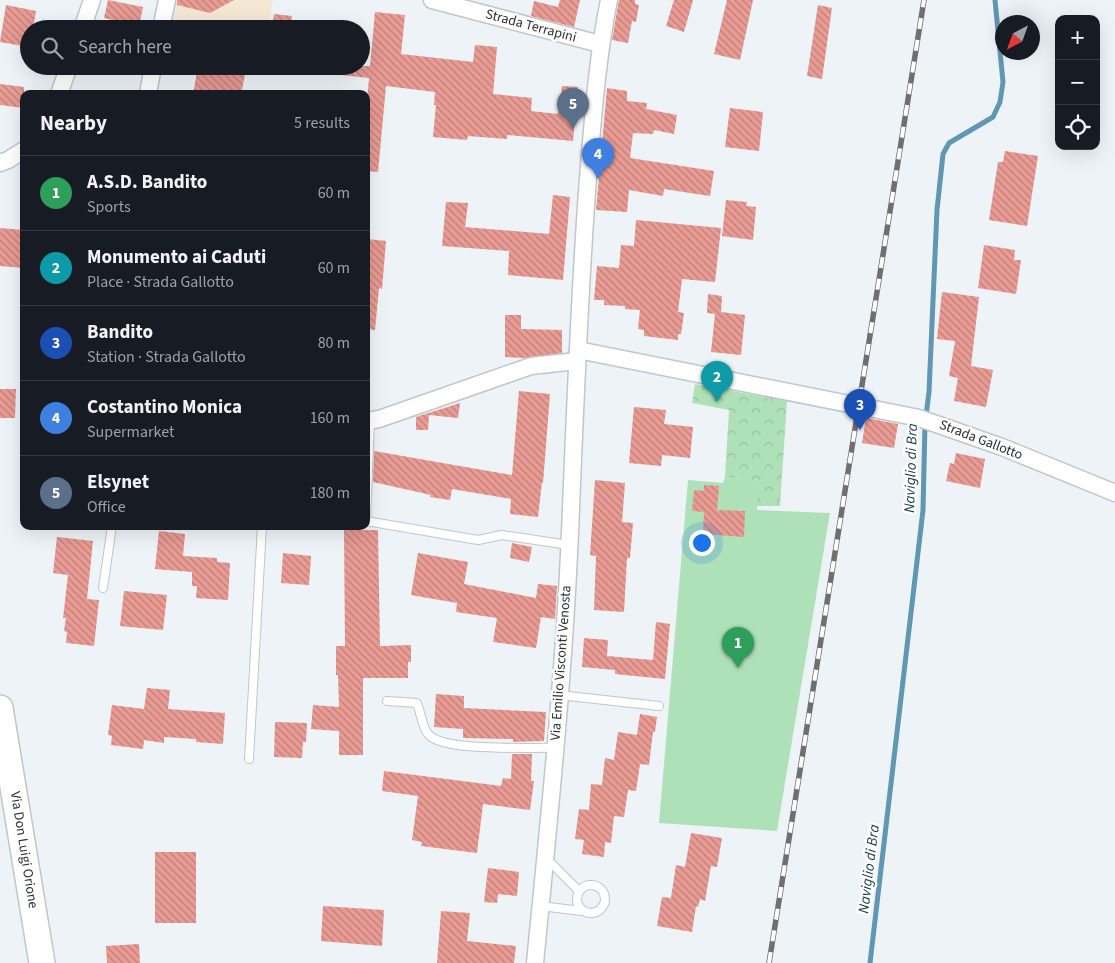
<!DOCTYPE html>
<meta charset="utf-8">
<style>
body{margin:0;font-family:"Source Sans 3",sans-serif;background:#20242c;color:#f1f3f6}
.controls{position:absolute;right:15px;top:15px;display:grid;overflow:hidden;border-radius:10px;box-shadow:0 5px 20px #0002}
.controls button{width:45px;height:45px;display:grid;place-items:center;padding:0;border:0;border-bottom:1px solid #363941;background:#171b24;color:#f1f3f6;font:25px sans-serif}
.compass{position:absolute;left:995px;top:15px;width:45px;height:45px;border-radius:50%;background:#171b24;box-shadow:0 5px 20px #0002;rotate:221deg}
.you{position:absolute;left:701px;top:542px;width:18px;height:18px;margin:-12px;border:4px solid #fff;border-radius:50%;background:#1a73e8;box-shadow:0 0 0 8px #1a73e833}
.badge{display:grid;place-items:center;width:32px;height:32px;border-radius:50%;background:#1a73e8;color:#fff;font-size:16px;font-weight:700}
.pin{position:absolute;translate:-50% -41px;filter:drop-shadow(0 1px 2px #0008)}
.pin::after{content:'';position:absolute;top:26px;width:18px;height:15px;background:inherit;clip-path:polygon(0 0,100% 0,50% 100%)}
.list{margin:0;padding:0;list-style:none}
h2{display:flex;justify-content:space-between;align-items:center;height:65px;margin:0;padding:0 20px;font-size:21px}
h2 small{font-size:16px;font-weight:400;color:#9ea1a6}
.list li{display:grid;grid-template-columns:32px 1fr auto;gap:15px;align-items:center;box-sizing:border-box;height:75px;padding:0 20px;border-top:1px solid #363941}
.list b{display:block;font-size:19px;white-space:nowrap}
.list p{margin:0;font-size:16px;white-space:nowrap;color:#9ea1a6}
.list em{font-size:16px;font-style:normal;color:#9ea1a6}
.icon{flex:none;width:28px;height:28px;fill:none;stroke:currentColor;stroke-width:2;stroke-linecap:round;stroke-linejoin:round}
.map{position:relative;flex:none;width:1115px;height:963px;overflow:hidden}
.search{position:absolute;background:#171b24;box-shadow:0 5px 20px #0002;left:20px;top:20px;width:350px;height:55px;display:flex;align-items:center;gap:12px;box-sizing:border-box;padding:0 18px;border-radius:28px;color:#9ea1a6;font-size:19px}
.panel{position:absolute;background:#171b24;box-shadow:0 5px 20px #0002;left:20px;top:90px;width:350px;height:440px;border-radius:10px}
.map>svg:first-child{display:block}
</style>
<div class="map">
<svg width="1115" height="963" viewBox="0 0 1115 963">
<defs>
<pattern id="park-crowns" width="20" height="18" patternUnits="userSpaceOnUse" patternTransform="scale(1.25)"><rect width="20" height="18" fill="#afe1b8"/><path d="M2 6a3 3 0 1 1 6 0M12 15a3 3 0 1 1 6 0" fill="none" stroke="#97c19e"/></pattern>
<pattern id="building-back-hatch" width="6" height="6" patternUnits="userSpaceOnUse" patternTransform="scale(1.25)"><rect width="6" height="6" fill="#e99b94"/><path d="M-1 5l2 2M0 0l6 6M5-1l2 2" fill="none" stroke="#bd7f79"/></pattern>
</defs>
<rect width="100%" height="100%" fill="#eef3f7"/>
<!-- education -->
<polygon fill="#f4e7d3" points="177,0 273,0 268,29 216,29 173,19"/>
<!-- park -->
<polygon fill="url(#park-crowns)" points="695,384 787,401 780,506 756,506 757,481 725,477 729,410 692,403"/>
<!-- pitch -->
<polygon fill="#afe1b8" points="725,477 758,481 757,510 830,513 777,831 659,823 688,480 723,483"/>
<g fill="none" stroke-linecap="round" stroke-linejoin="round">
<!-- stream -->
<polyline stroke="#6097b3" stroke-width="5" points="870,963 923,510 925,424 929,392 937,210 943,154 949,143 993,117 1000,102 1003,82 995,0"/>
</g>
<!-- building -->
<g fill="url(#building-back-hatch)">
<polygon points="108,0 143,7 139,26 104,18"/>
<polygon points="177,0 234,0 210,13 177,5"/>
<polygon points="560,0 580,0 574,27 531,16 534,1 558,7"/>
<polygon points="619,0 635,0 635,4 639,5 636,22 632,21 628,43 612,40"/>
<polygon points="674,0 693,0 684,32 666,26"/>
<polygon points="727,0 753,0 740,60 714,54"/>
<polygon points="6,5 36,11 33,29 29,29 29,47 0,42"/>
<polygon points="818,5 832,8 822,79 807,76"/>
<polygon points="375,12 405,15 401,54 473,62 475,45 497,47 493,94 532,98 531,111 558,114 562,86 578,87 573,141 507,135 507,139 468,136 467,140 433,137 436,105 434,105 435,92 386,86 378,172 366,171 366,112 369,78 341,75 341,66 370,66"/>
<polygon points="274,14 292,16 290,29 272,29"/>
<polygon points="198,66 247,66 241,94 193,94"/>
<polygon points="0,84 24,87 24,108 0,105"/>
<polygon points="607,88 627,91 627,101 647,103 646,109 677,115 674,134 654,130 653,134 633,133 630,158 714,171 710,196 664,189 663,196 629,190 627,212 596,210"/>
<polygon points="730,108 763,112 759,151 725,147"/>
<polygon points="1005,151 1038,156 1027,226 989,220 998,162 1003,162"/>
<polygon points="553,195 570,197 563,280 508,275 509,251 442,246 446,202 468,203 465,227 549,234"/>
<polygon points="726,200 747,202 746,206 756,207 753,240 722,236"/>
<polygon points="636,220 721,228 715,282 682,279 678,312 684,313 681,334 678,334 678,340 644,336 644,330 638,329 640,310 625,309 625,306 604,305 604,300 594,300 597,266 619,268 621,245 634,246"/>
<polygon points="0,228 24,230 24,268 0,266"/>
<polygon points="367,239 386,241 382,289 379,288 375,330 366,329"/>
<polygon points="984,245 1015,250 1014,260 1021,260 1016,294 978,288"/>
<polygon points="942,292 979,297 971,366 993,370 986,407 954,401 958,378 949,376 955,341 937,339"/>
<polygon points="708,294 722,296 721,312 745,315 741,355 711,352 715,314 707,313"/>
<polygon points="505,315 521,315 521,329 562,330 562,353 525,358 505,357"/>
<polygon points="0,389 16,389 15,418 0,418"/>
<polygon points="519,391 550,394 543,483 542,482 538,517 510,514 511,499 452,489 450,500 430,497 431,495 373,482 374,451 512,475"/>
<polygon points="460,403 458,418 429,415 428,430 416,430 416,417"/>
<polygon points="634,407 666,410 664,424 693,427 690,458 662,455 661,466 629,463"/>
<polygon points="866,418 898,424 894,448 862,443"/>
<polygon points="956,453 985,459 980,488 946,481 950,463 954,464"/>
<polygon points="595,480 625,483 622,522 633,523 630,558 627,558 624,612 594,610 596,556 590,555"/>
<polygon points="704,485 719,486 717,510 745,511 744,537 703,534 704,512 692,511 694,490 704,491"/>
<polygon points="344,530 378,530 380,646 411,645 411,662 408,662 408,678 363,678 363,755 339,755 339,731 311,729 313,705 339,707 338,675 336,675 336,646 345,646"/>
<polygon points="159,531 185,534 183,556 217,558 217,562 230,563 228,600 196,598 197,586 192,586 192,572 155,569"/>
<polygon points="57,537 93,541 87,599 99,600 94,646 66,643 67,632 64,631 66,618 63,618 68,575 53,573"/>
<polygon points="512,543 532,547 529,562 510,558"/>
<polygon points="283,553 311,556 309,585 281,583"/>
<polygon points="418,553 468,562 464,584 536,598 538,584 557,586 555,619 541,617 536,648 493,642 497,618 456,612 457,603 411,595"/>
<polygon points="124,591 167,595 163,630 120,626"/>
<polygon points="656,622 670,624 665,679 615,674 615,670 582,667 584,638 608,640 607,656 653,660"/>
<polygon points="147,688 170,690 168,709 225,713 223,744 196,742 196,739 164,737 164,743 144,740 143,749 111,745 112,736 108,735 112,705 144,709"/>
<polygon points="436,694 464,696 464,708 546,712 544,741 513,742 513,739 463,738 463,729 434,727"/>
<polygon points="640,714 657,717 655,732 653,732 649,765 640,764 636,791 628,790 624,817 614,816 611,843 605,842 604,857 582,854 584,840 575,839 579,809 589,810 591,784 602,785 605,758 614,760 618,732 637,735"/>
<polygon points="275,722 307,723 306,742 303,742 302,758 274,757"/>
<polygon points="512,754 532,754 531,781 534,781 530,810 483,804 477,853 421,846 422,842 412,840 418,796 382,791 384,771 501,786 503,778 511,779"/>
<polygon points="691,833 722,838 717,867 711,866 705,901 700,899 698,907 696,906 692,932 657,926 662,897 671,898 676,865 685,867"/>
<rect x="155" y="852" width="41" height="71"/>
<polygon points="488,868 519,872 517,896 498,894 497,903 484,902"/>
<polygon points="323,906 384,910 382,946 321,941"/>
<polygon points="441,911 470,913 467,941 516,946 514,963 437,963"/>
<polygon points="139,944 140,963 107,963 106,946"/>
</g>
<g fill="none" stroke-linecap="round" stroke-linejoin="round">
<defs>
<g id="service">
<polyline points="370,421 366,521 478,540 502,535 569,545"/>
<polyline points="103,588 112,526"/>
<polyline points="559,695 659,706"/>
<path d="M387,701L417,703C421,713 422,728 429,735C445,752 530,747 556,748"/>
<polyline points="249,759 262,526"/>
<polyline points="547,859 579,891"/>
<circle cx="591" cy="899" r="14"/>
<polyline points="540,906 582,911"/>
</g>
<g id="minor">
<polyline points="432,0 600,44"/>
<polyline points="82,29 92,0"/>
<polyline points="161,29 167,0"/>
<polyline points="59,94 69,66"/>
<polyline points="148,94 153,66"/>
<polyline points="0,163 8,160 24,150"/>
<polyline points="578,350 919,418 1002,447 1115,493"/>
<polyline points="366,421 379,419 531,366 577,361"/>
<path d="M535,963C549,820 564,676 570,532C575,414 579,296 588,178C593,118 597,59 609,0"/>
</g>
<polyline id="primary" points="0,708 42,963"/>
</defs>
<!-- service casing -->
<use href="#service" stroke="#c1c6ca" stroke-width="10"/>
<!-- minor casing -->
<use href="#minor" stroke="#c1c6ca" stroke-width="19"/>
<!-- primary casing -->
<use href="#primary" stroke="#c1c6ca" stroke-width="28"/>
<!-- service -->
<use href="#service" stroke="#fff" stroke-width="8"/>
<!-- minor -->
<use href="#minor" stroke="#fff" stroke-width="16"/>
<!-- primary -->
<use href="#primary" stroke="#fff" stroke-width="25"/>
<defs>
<polyline id="rail" points="769,963 924,0"/>
</defs>
<!-- rail casing -->
<use href="#rail" stroke="#6d7072" stroke-width="5.5"/>
<!-- rail -->
<use href="#rail" stroke="#fff" stroke-width="4" stroke-dasharray="11" stroke-linecap="butt"/>
</g>
<g text-anchor="middle" dominant-baseline="central" stroke-width="5" stroke-linejoin="round" paint-order="stroke">
<!-- street labels -->
<g font-size="14" fill="#2c2e2f" stroke="#fff">
<text transform="translate(531 26) rotate(15)">Strada Terrapini</text>
<text transform="translate(981 440) rotate(21)">Strada Gallotto</text>
<text transform="translate(561 663) rotate(-86)">Via Emilio Visconti Venosta</text>
<text transform="translate(24 850) rotate(81)">Via Don Luigi Orione</text>
</g>
<!-- water labels -->
<g font-size="15" font-style="italic" fill="#123646" stroke="#fff">
<text transform="translate(911 468) rotate(-88)">Naviglio di Bra</text>
<text transform="translate(869 869) rotate(-83)">Naviglio di Bra</text>
</g>
</g>
</svg>
<div class="controls">
<button>+</button>
<button>−</button>
<button><svg class="icon" aria-label="locate" viewBox="0 0 24 24"><circle cx="12" cy="12" r="6"/><path d="M12 2v4M12 18v4M2 12h4M18 12h4"/></svg></button>
</div>
<svg class="compass" viewBox="-18 -18 36 36"><path d="M0-13l5 13h-10z" fill="#e53935"/><path d="M0 13l5-13h-10z" fill="#9ea1a6"/></svg>
<div class="you"></div>
<div class="pin badge" style="left:738px;top:668px;background:#2e9e5b">1</div>
<div class="pin badge" style="left:717px;top:402px;background:#0f9aa8">2</div>
<div class="pin badge" style="left:860px;top:430px;background:#1a4fb4">3</div>
<div class="pin badge" style="left:598px;top:179px;background:#3f7fe0">4</div>
<div class="pin badge" style="left:573px;top:129px;background:#5c6f8a">5</div>
<div class="search"><svg class="icon" aria-label="search" viewBox="0 0 24 24"><circle cx="10" cy="10" r="6"/><path d="M15 15l6 6"/></svg>Search here</div>
<section class="panel">
<h2>Nearby<small>5 results</small></h2>
<ul class="list">
<li><span class="badge" style="background:#2e9e5b">1</span><div><b>A.S.D. Bandito</b><p>Sports</p></div><em>60 m</em></li>
<li><span class="badge" style="background:#0f9aa8">2</span><div><b>Monumento ai Caduti</b><p>Place · Strada Gallotto</p></div><em>60 m</em></li>
<li><span class="badge" style="background:#1a4fb4">3</span><div><b>Bandito</b><p>Station · Strada Gallotto</p></div><em>80 m</em></li>
<li><span class="badge" style="background:#3f7fe0">4</span><div><b>Costantino Monica</b><p>Supermarket</p></div><em>160 m</em></li>
<li><span class="badge" style="background:#5c6f8a">5</span><div><b>Elsynet</b><p>Office</p></div><em>180 m</em></li>
</ul>
</section>
</div>
